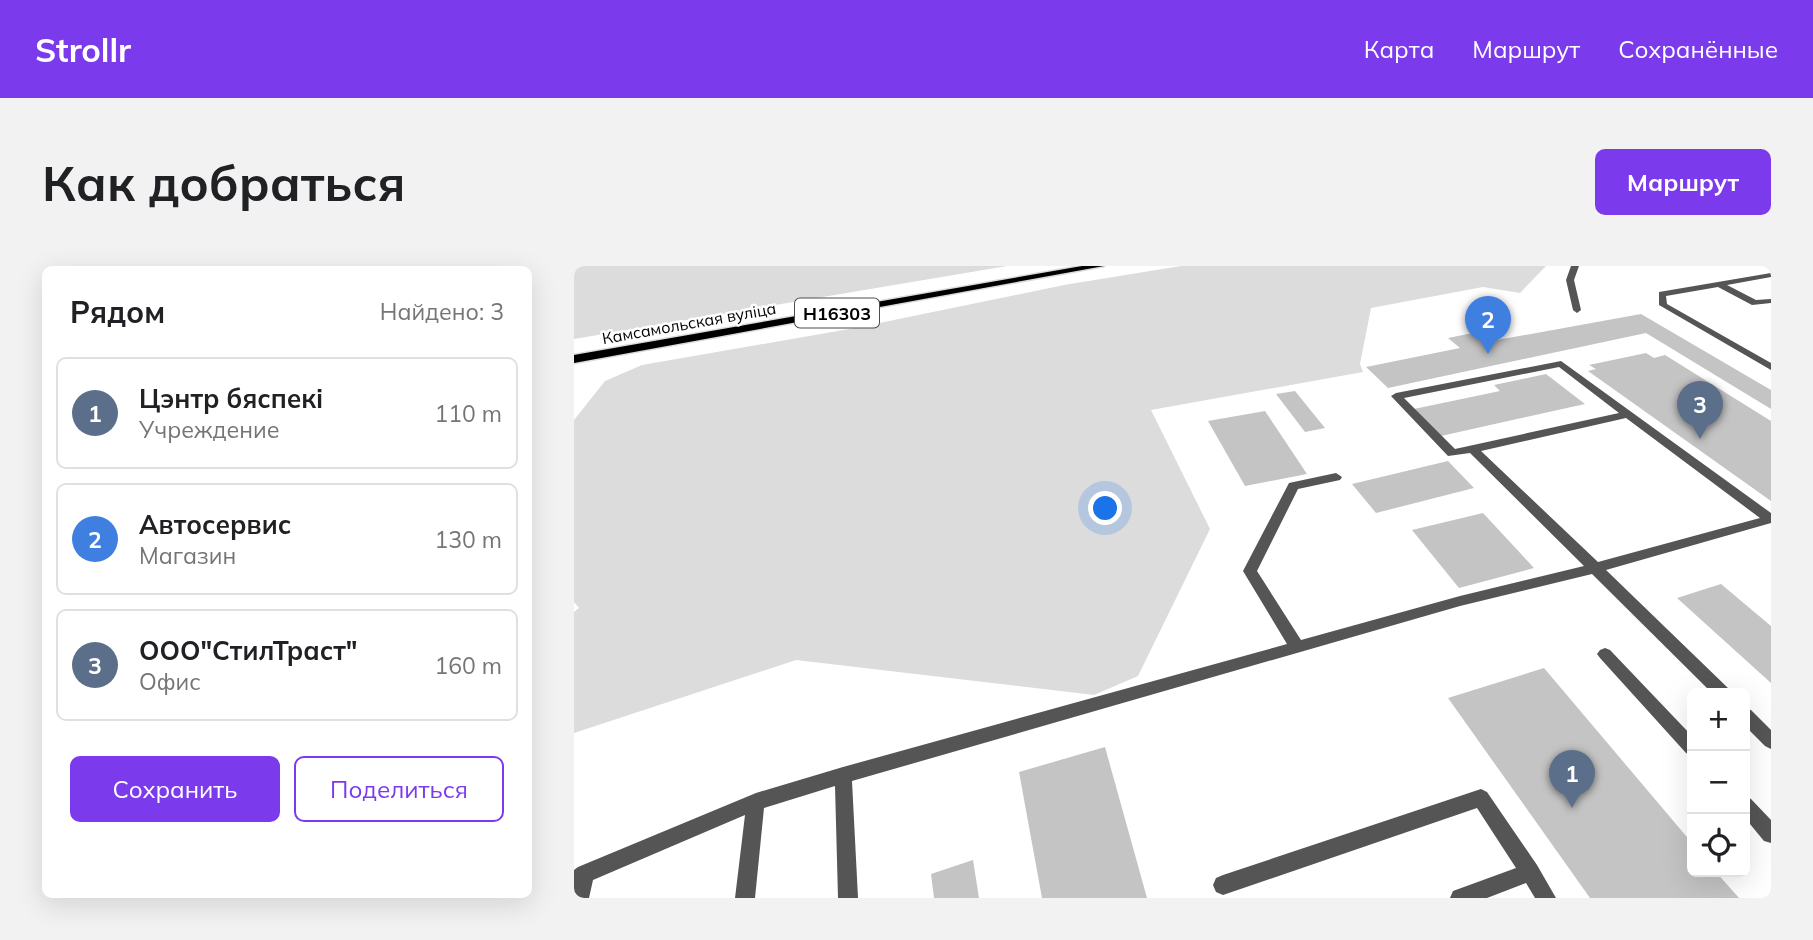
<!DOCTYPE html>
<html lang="ru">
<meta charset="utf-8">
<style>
body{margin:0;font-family:Mulish,sans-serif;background:#f2f2f2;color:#202124}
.controls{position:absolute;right:21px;bottom:21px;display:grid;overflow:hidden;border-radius:10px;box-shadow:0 7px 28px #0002}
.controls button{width:63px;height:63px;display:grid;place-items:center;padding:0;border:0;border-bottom:2px solid #e0e0e0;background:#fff;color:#202124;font:35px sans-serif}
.you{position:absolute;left:532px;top:243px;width:24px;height:24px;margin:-18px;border:5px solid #fff;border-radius:50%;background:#1a73e8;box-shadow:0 0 0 10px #1a73e833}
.badge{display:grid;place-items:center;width:46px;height:46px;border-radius:50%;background:#7c3aed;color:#fff;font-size:23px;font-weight:700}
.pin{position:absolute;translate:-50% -58px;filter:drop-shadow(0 2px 4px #0008)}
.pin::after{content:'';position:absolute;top:37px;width:24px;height:21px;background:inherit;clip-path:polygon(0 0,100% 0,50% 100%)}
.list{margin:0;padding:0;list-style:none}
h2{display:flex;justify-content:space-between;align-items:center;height:91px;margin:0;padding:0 28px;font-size:30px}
h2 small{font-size:23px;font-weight:400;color:#757577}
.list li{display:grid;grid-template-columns:46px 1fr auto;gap:21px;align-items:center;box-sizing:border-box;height:112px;margin:0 14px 14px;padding:0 14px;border:2px solid #e0e0e0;border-radius:10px}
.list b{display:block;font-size:26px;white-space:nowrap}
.list p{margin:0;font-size:23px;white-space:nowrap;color:#757577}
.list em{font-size:23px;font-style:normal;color:#757577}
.actions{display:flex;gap:14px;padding:21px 28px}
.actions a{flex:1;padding:16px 0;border:2px solid #7c3aed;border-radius:10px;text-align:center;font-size:24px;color:#7c3aed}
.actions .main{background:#7c3aed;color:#fff}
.icon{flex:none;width:38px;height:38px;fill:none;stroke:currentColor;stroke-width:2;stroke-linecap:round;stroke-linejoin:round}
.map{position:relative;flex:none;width:1197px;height:632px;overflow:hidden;border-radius:10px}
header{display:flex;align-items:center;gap:42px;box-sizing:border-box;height:98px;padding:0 35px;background:#7c3aed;color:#fff}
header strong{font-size:33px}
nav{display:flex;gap:38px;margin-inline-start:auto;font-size:24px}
.intro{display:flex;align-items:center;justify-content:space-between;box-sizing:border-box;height:168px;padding:0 42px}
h1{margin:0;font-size:49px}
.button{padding:18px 32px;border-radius:10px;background:#7c3aed;color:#fff;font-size:24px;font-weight:700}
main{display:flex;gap:42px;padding:0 42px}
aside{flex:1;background:#fff;border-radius:10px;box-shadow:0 7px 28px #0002}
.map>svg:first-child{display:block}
</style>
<header>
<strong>Strollr</strong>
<nav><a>Карта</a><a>Маршрут</a><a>Сохранённые</a></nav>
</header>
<div class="intro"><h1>Как добраться</h1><a class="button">Маршрут</a></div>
<main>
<aside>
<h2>Рядом<small>Найдено: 3</small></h2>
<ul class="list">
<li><span class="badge" style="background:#5c6f8a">1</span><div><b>Цэнтр бяспекі</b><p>Учреждение</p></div><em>110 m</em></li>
<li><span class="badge" style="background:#3f7fe0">2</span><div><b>Автосервис</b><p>Магазин</p></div><em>130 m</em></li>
<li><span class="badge" style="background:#5c6f8a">3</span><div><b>ООО&quot;СтилТраст&quot;</b><p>Офис</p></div><em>160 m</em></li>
</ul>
<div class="actions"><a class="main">Сохранить</a><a>Поделиться</a></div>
</aside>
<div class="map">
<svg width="1197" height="632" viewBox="0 0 1197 632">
<rect width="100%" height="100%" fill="#fff"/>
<!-- green -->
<g fill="#dcdcdc">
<polygon points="0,0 433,0 0,73"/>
<polygon points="607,0 972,0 946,27 909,21 797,42 786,98 789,106 577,144 636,263 564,410 520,429 222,394 0,467 0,346 5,342 0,336 0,154 31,115 68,99 281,62 490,19"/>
</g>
<!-- building -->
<g fill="#c4c4c4">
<polygon points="1067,48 1197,124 1197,143 1072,67 814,122 792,101 886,82 874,72 899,67 912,76"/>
<polygon points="1072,87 1080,92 1091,89 1197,155 1197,235 1014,105 1022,103 1015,99"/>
<polygon points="972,108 1011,138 867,170 840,143 926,125 920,119"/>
<polygon points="721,125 751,162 731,166 702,128"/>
<polygon points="691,145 733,208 671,220 634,155"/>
<polygon points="874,195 900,222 802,247 778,218"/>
<polygon points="909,247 960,302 885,322 838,264"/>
<polygon points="1147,318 1197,360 1197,417 1103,332"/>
<polygon points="970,402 1118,577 1118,606 1142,606 1165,632 1016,632 874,432"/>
<polygon points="531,481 573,632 468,632 445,506"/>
<polygon points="399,594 405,632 360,632 357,608"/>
</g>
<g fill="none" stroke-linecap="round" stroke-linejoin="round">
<defs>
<polygon id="primary" points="508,0 530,0 0,97 0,89"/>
</defs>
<!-- primary casing -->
<use href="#primary" stroke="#dbdbdb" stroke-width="3"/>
<!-- lane -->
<g fill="#555" fill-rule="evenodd">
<polygon points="997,0 1005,0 1000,14 1007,44 1003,47 999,44 992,14"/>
<polygon points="1197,7 1197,11 1153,19 1182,34 1197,33 1197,37 1178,39 1144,21 1092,30 1093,38 1197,97 1197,104 1085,39 1085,26"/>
<path d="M987,95L1197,247V257L1032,304L1154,422L1156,427H1138L1018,308L886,340L278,515L284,632H264L261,520L190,542L181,632H161L171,549L19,614L15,632H0V604L4,601L182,527L269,501L713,378L669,305L715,217L762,207L768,211L766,214L724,223L683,305L727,374L886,330L1010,300L896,187L874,190L817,130L822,127ZM985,101L1045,147L881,183L830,132ZM1052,152L1186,252L1024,296L907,185Z"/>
<polygon points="1031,382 1036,384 1118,470 1118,490 1112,487 1026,392 1023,388 1026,384"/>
<polygon points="1171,442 1177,444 1197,464 1197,483 1191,480 1171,460"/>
<polygon points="907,523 913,526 963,599 982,632 961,632 952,617 913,632 876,632 879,625 942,602 903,542 649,629 642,626 639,619 642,612 649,609"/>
<polygon points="1171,530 1177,533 1197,554 1197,577 1190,575 1171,552"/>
</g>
<!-- primary -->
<use href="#primary" fill="#000" fill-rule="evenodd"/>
</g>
<g text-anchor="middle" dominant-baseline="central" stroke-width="5" stroke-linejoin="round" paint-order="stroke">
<!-- far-street labels -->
<g font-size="16" fill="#000" stroke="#fff">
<text transform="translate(115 57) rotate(-10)">Камсамольская вуліца</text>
</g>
<!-- shield labels -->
<rect fill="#fff" stroke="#4c4c4c" stroke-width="2" x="221" y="32.5" width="84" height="29" rx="5"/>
<g font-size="18" font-weight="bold" fill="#000">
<text x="263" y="47">Н16303</text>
</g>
</g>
</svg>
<div class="controls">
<button>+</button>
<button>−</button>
<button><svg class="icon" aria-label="locate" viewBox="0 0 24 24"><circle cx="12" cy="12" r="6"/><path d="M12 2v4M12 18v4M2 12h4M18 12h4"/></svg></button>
</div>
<div class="you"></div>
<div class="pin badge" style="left:998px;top:542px;background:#5c6f8a">1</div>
<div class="pin badge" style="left:914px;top:88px;background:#3f7fe0">2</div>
<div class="pin badge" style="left:1126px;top:173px;background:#5c6f8a">3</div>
</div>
</main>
